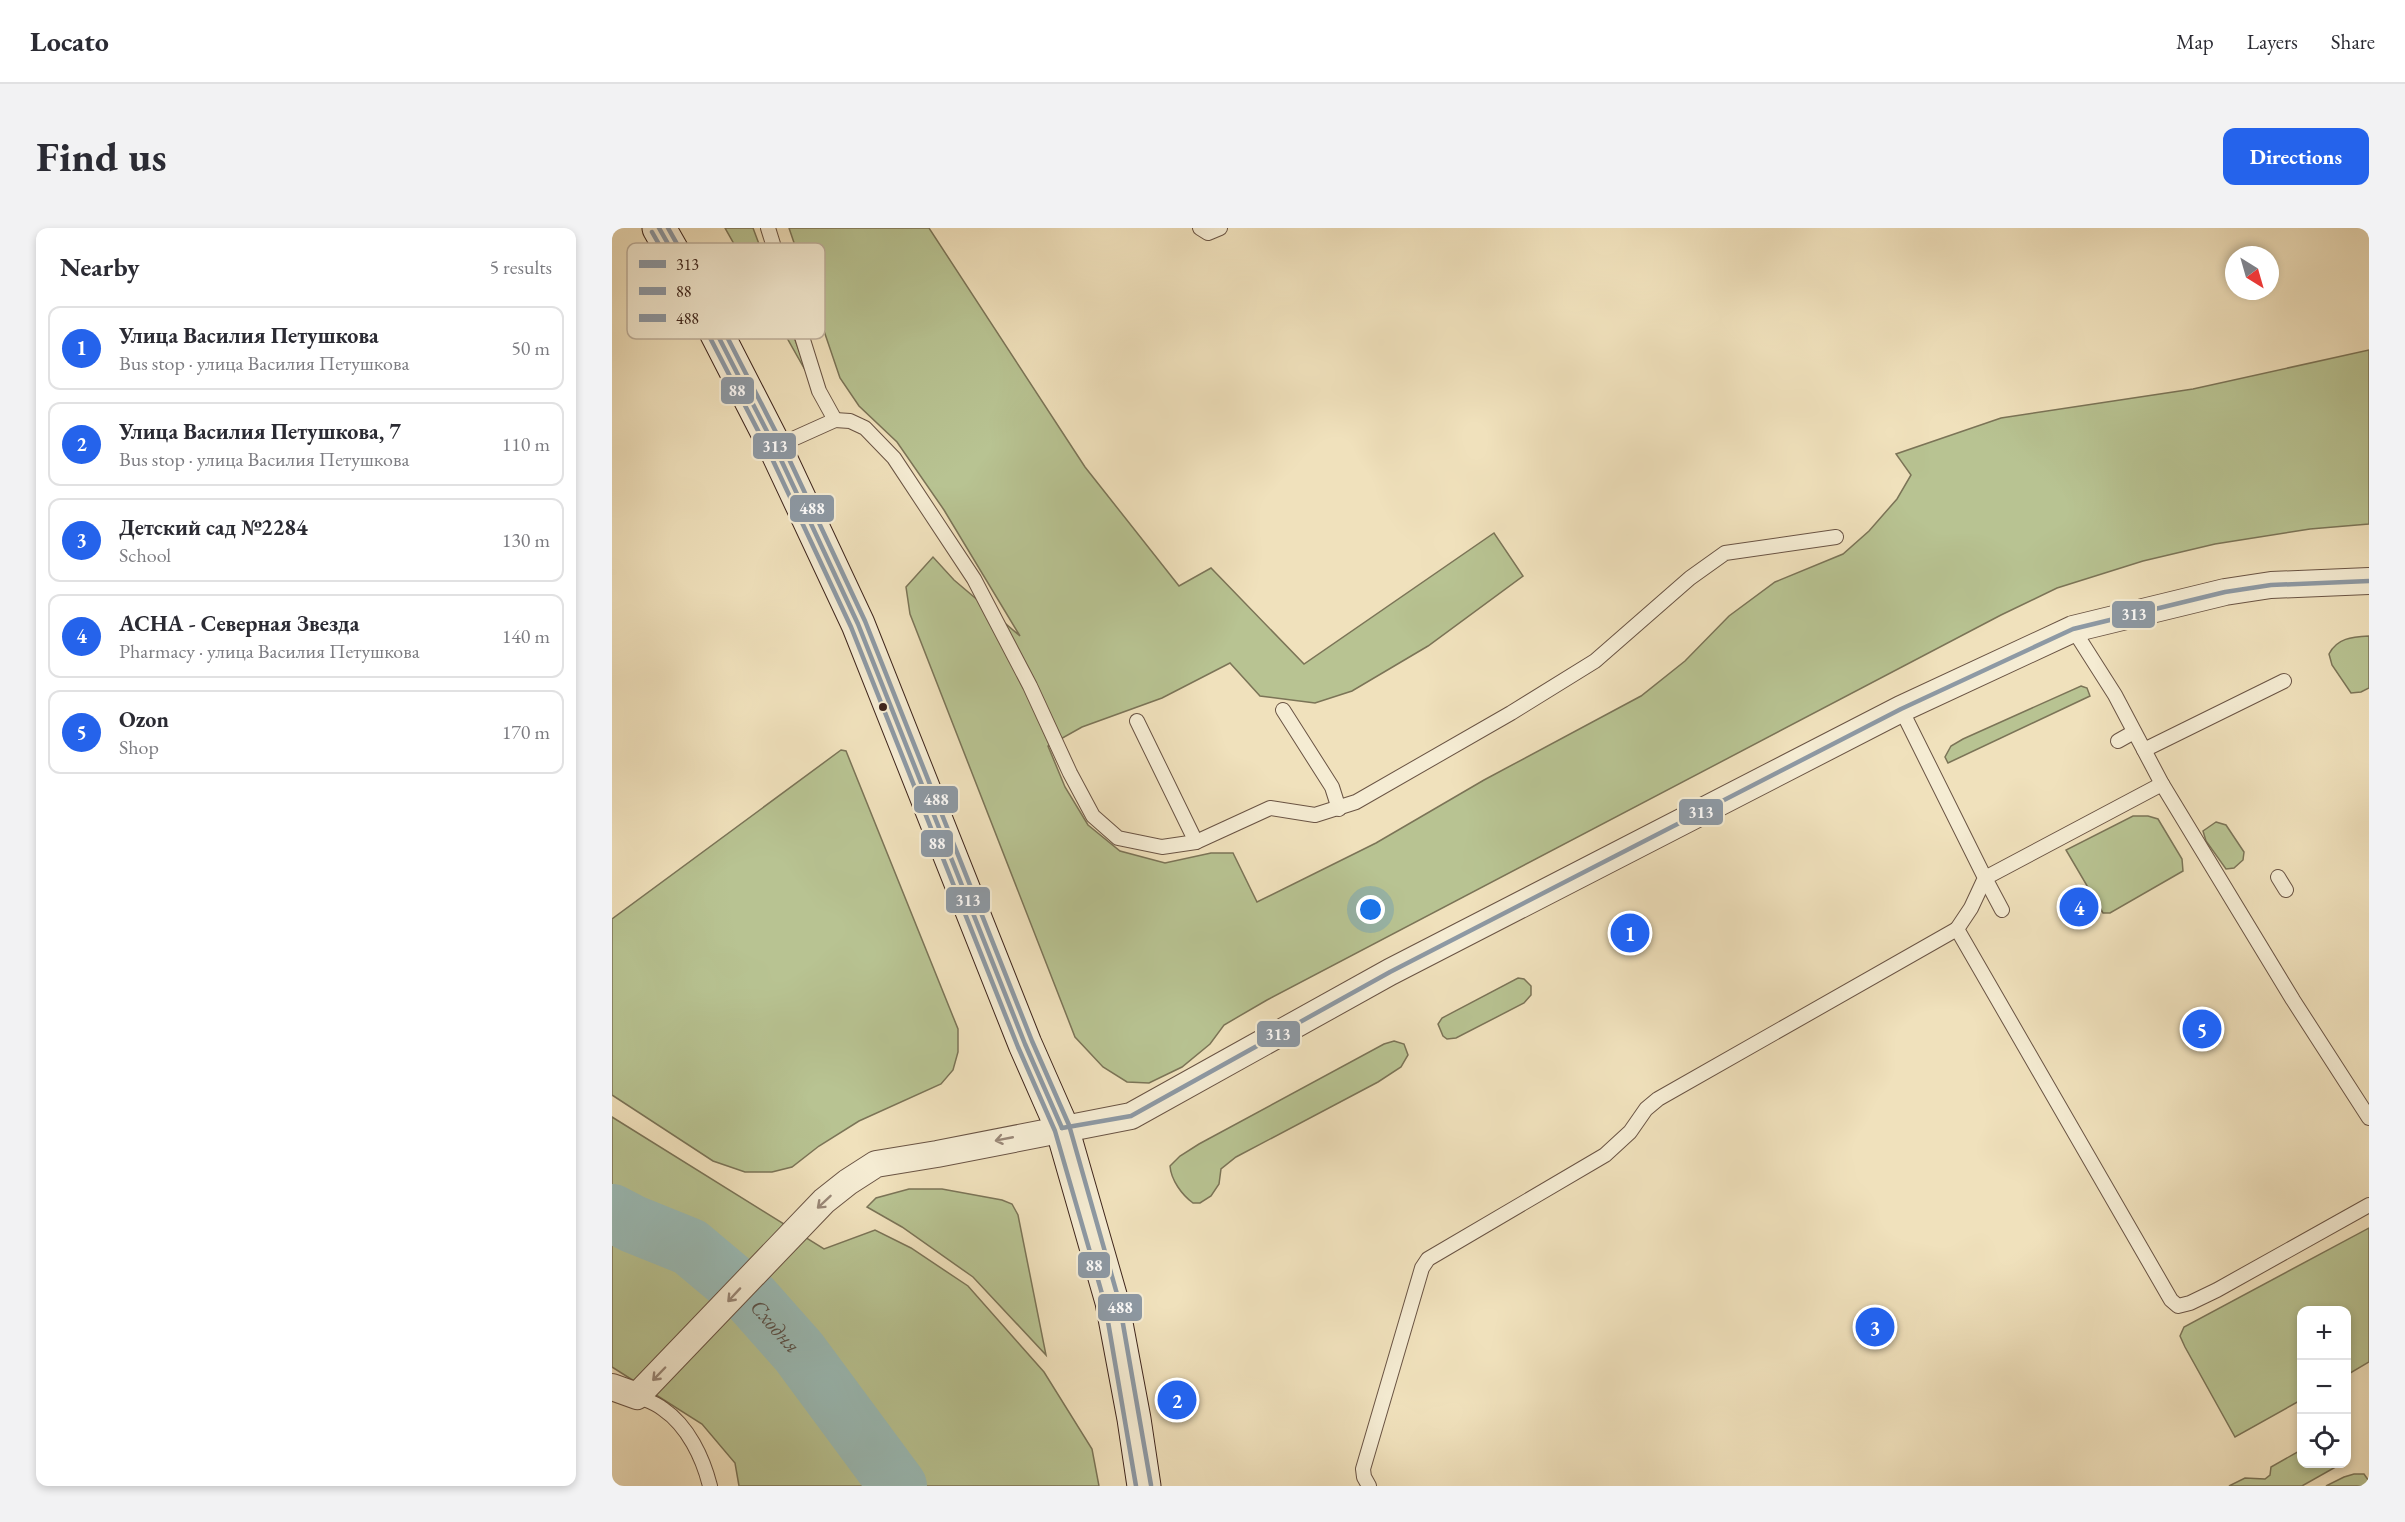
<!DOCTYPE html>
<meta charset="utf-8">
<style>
body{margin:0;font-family:"EB Garamond",serif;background:#f2f2f3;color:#2b2b33}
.controls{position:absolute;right:18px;bottom:18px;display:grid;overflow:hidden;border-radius:12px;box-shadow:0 3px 9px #0003}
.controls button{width:54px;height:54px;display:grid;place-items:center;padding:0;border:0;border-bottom:2px solid #e1e1e2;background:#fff;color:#2b2b33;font:30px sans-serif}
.compass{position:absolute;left:1613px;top:18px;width:54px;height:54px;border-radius:50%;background:#fff;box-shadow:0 3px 9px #0003;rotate:143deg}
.you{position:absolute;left:759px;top:682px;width:21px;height:21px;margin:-15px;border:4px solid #fff;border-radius:50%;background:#1a73e8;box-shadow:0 0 0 9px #1a73e833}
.badge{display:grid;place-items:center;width:39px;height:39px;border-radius:50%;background:#2563eb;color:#fff;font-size:20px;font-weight:700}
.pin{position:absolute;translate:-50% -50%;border:3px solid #fff;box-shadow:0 2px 6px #0006}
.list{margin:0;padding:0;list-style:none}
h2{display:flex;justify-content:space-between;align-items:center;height:78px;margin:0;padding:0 24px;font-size:26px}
h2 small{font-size:20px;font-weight:400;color:#7c7c81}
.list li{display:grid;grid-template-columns:39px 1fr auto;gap:18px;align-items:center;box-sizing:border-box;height:84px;margin:0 12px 12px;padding:0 12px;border:2px solid #e1e1e2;border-radius:12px}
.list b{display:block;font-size:22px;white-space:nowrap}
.list p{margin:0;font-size:20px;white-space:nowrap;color:#7c7c81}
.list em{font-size:20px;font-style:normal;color:#7c7c81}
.icon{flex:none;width:33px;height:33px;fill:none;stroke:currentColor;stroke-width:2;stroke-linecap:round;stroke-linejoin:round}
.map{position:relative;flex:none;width:1757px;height:1258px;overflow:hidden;border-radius:12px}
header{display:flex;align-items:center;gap:36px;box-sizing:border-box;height:84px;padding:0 30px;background:#fff;border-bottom:2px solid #e1e1e2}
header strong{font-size:28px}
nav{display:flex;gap:33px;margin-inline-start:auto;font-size:21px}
.intro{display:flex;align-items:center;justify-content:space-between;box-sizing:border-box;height:144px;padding:0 36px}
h1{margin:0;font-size:42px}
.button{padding:15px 27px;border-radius:12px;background:#2563eb;color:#fff;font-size:21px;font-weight:700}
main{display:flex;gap:36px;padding:0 36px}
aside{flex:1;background:#fff;border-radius:12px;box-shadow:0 3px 9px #0003}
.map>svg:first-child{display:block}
</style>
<header>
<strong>Locato</strong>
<nav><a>Map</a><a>Layers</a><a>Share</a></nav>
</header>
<div class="intro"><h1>Find us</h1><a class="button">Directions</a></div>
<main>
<aside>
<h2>Nearby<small>5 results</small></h2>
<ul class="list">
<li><span class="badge">1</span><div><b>Улица Василия Петушкова</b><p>Bus stop · улица Василия Петушкова</p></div><em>50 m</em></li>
<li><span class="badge">2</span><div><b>Улица Василия Петушкова, 7</b><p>Bus stop · улица Василия Петушкова</p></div><em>110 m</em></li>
<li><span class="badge">3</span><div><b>Детский сад №2284</b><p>School</p></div><em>130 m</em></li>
<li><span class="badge">4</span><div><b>АСНА - Северная Звезда</b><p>Pharmacy · улица Василия Петушкова</p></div><em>140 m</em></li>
<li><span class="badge">5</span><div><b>Ozon</b><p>Shop</p></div><em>170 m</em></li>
</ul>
</aside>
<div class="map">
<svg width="1757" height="1258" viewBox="0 0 1757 1258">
<rect width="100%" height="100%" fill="#f0e1bc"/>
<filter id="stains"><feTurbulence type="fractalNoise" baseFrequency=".00333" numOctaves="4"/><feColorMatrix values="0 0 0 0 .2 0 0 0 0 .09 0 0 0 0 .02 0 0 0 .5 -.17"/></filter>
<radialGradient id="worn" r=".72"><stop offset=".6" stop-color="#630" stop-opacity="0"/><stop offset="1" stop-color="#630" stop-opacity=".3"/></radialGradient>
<!-- green -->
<g fill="#b8c392" stroke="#7b7457" stroke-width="1.5">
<polygon points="113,0 141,0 197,149"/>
<polygon points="177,0 317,0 473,239 567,358 599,340 692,436 882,305 911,348 816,418 740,463 703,475 648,468 618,435 550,470 470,499 436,518 453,559 476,597 508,623 553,635 599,625 621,625 645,674 764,615 872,552 1029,468 1073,433 1117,388 1163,354 1231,326 1257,303 1285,271 1299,247 1284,226 1389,190 1581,161 1757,122 1757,296 1698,301 1603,316 1531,333 1445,360 1389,387 655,772 612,797 598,816 570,839 537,855 515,854 491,839 463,809 298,386 294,359 321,329 342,352 408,408 332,282 285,214 247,178 228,150"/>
<path d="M1757,408V460L1749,464L1739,465L1720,437L1717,426C1725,410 1740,409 1757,408Z"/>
<polygon points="1469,458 1475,460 1478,468 1336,535 1333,529 1339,518 1351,511"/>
<polygon points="229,522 234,523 346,801 346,824 341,842 329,856 247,893 207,918 180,939 160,944 133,944 101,933 0,867 0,691"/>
<polygon points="1521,588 1536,588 1546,591 1570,631 1571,643 1498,685 1491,685 1454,622"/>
<polygon points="1604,594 1614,597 1632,624 1631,632 1622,640 1614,641 1594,613 1591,603"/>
<polygon points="906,750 912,751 919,758 919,767 912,775 844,810 835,811 831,808 826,796 830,790"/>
<path d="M782,813L792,816L796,827L789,839L766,854L624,929L609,941L607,956L599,968L588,975H581C570,967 559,952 558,938L568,928L587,916L772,816Z"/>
<polygon points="0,889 212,1021 263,1002 299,1020 356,1058 432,1144 480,1221 487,1258 127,1258 123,1235 90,1196 0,1139"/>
<polygon points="297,961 330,961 390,972 400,976 406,987 434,1127 361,1049 290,999 255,979 264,970"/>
<polygon points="1757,1000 1757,1134 1735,1147 1734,1082 1690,1082 1689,1172 1623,1209 1573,1119 1568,1108 1572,1099"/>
<polygon points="1689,1222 1690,1236 1729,1236 1690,1258 1617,1258 1633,1250 1653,1251 1658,1247 1659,1239"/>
<polygon points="1742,1246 1752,1246 1757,1253 1757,1258 1714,1258 1732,1249"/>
</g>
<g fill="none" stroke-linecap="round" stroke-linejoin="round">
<!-- river -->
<path stroke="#9bbcb7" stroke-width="58" id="s1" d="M0,985L21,996L78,1019L140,1071L187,1124L286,1258"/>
<defs>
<g id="lane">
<polyline points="156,0 207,163 223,192 163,219"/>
<polyline points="588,0 596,5 608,0"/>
<polyline points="223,192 238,193 253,200 282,230 362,351 418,458 458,545 481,588 506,610 550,619 584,614 658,580 703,587 744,574 899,485 983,433 1078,350 1113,325 1224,309"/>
<polyline points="1461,401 1503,467 1550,556 1681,772 1757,890"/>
<polyline points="1289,481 1373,650 1359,680 1345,701 1559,1072 1566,1078 1578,1075 1605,1062 1757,977"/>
<polyline points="671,482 720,559 727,581"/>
<polyline points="525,493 584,614"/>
<polyline points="1506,513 1522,504"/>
<polyline points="1532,522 1672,453"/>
<polyline points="1666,649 1674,662"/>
<polyline points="1390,682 1373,650 1550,556"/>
<path d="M25,1168C34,1172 44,1175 51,1181C76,1198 91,1230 98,1258"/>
<polyline points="757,1258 752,1249 751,1241 810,1040 816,1031 993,927 1018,904 1034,881 1046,871 1345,701"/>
</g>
<polyline id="street" points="0,1159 25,1168 212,973 236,954 264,936 325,926 519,888 778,744 1289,481 1461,401 1613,364 1659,357 1757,353"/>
<polyline id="secondary" points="47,0 84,65 163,219 246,396 413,816 450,900 500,1074 522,1191 532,1258"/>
</defs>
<!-- lane casing -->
<use href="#lane" stroke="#6a5444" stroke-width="16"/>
<!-- street casing -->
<use href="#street" stroke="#6a5444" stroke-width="28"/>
<!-- secondary casing -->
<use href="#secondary" stroke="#3e251c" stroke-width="35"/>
<!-- lane -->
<use href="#lane" stroke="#f5ecd3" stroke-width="14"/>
<!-- street -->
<use href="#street" stroke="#f5ecd3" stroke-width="26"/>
<!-- secondary -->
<use href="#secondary" stroke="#f5ecd3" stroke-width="33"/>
<defs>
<g id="bus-1">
<polyline points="47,0 84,65 163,219 246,396 413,816 450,900"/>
<polyline points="450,900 519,888 778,744 1289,481 1461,401 1613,364 1659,357 1757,353"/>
</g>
<polyline id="bus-2" points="40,4 77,69 156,222 239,399 406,819 443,903 493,1076 524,1258"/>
<polyline id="bus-3" points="56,0 91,62 170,216 253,393 420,813 457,897 507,1073 539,1257"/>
</defs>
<!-- bus-1 casing -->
<use href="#bus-1" stroke="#f5ecd3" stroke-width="9"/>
<!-- bus-2 casing -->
<use href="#bus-2" stroke="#f5ecd3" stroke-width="9"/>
<!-- bus-3 casing -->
<use href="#bus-3" stroke="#f5ecd3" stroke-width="9"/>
<!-- bus-1 -->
<use href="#bus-1" stroke="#8d99a4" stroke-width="4.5"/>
<!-- bus-2 -->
<use href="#bus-2" stroke="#8d99a4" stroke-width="4.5"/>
<!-- bus-3 -->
<use href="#bus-3" stroke="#8d99a4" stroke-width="4.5"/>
</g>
<!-- one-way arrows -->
<defs><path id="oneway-shaft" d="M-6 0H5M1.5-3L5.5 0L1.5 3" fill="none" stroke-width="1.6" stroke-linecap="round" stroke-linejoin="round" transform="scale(1.5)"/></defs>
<g stroke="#9a8878">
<use href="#oneway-shaft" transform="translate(392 911) rotate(169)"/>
<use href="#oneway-shaft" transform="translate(212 974) rotate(137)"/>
<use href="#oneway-shaft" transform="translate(122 1067) rotate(133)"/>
<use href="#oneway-shaft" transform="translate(47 1146) rotate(134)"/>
</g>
<!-- markers -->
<circle fill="#3e251c" stroke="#f5ecd3" stroke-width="2" cx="271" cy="479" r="5"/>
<g text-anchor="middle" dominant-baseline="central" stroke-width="5" stroke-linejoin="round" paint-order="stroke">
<!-- water labels -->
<g font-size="22" font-style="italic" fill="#5a524a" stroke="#f5ecd3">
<text stroke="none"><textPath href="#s1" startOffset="202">Сходня</textPath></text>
</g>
</g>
<!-- legend -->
<rect x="15" y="15" width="198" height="96" rx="9" fill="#f5ecd3" stroke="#beb09c" stroke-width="1.5"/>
<rect x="27" y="32" width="27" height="8" fill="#8d99a4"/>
<rect x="27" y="59" width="27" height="8" fill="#8d99a4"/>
<rect x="27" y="86" width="27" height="8" fill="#8d99a4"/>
<g font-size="16" fill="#3e251c">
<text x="64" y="42">313</text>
<text x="64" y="69">88</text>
<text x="64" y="96">488</text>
</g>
<g stroke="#f5ecd3" stroke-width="2">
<rect x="108" y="148" width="35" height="29" rx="6" fill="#8d99a4"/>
<rect x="140" y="204" width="45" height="28" rx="6" fill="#8d99a4"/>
<rect x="177" y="266" width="46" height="29" rx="6" fill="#8d99a4"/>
<rect x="1499" y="372" width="45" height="29" rx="6" fill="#8d99a4"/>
<rect x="301" y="557" width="46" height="29" rx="6" fill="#8d99a4"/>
<rect x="1066" y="570" width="46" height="28" rx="6" fill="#8d99a4"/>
<rect x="308" y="601" width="34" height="29" rx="6" fill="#8d99a4"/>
<rect x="333" y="658" width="46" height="28" rx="6" fill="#8d99a4"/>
<rect x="644" y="792" width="45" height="28" rx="6" fill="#8d99a4"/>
<rect x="465" y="1023" width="34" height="28" rx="6" fill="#8d99a4"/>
<rect x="485" y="1065" width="46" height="29" rx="6" fill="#8d99a4"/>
</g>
<g font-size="16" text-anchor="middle" font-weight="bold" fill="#fff">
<text x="125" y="168">88</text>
<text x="163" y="224">313</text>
<text x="200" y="286">488</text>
<text x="1522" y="392">313</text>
<text x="324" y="577">488</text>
<text x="1089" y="590">313</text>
<text x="325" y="621">88</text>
<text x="356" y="678">313</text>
<text x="666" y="812">313</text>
<text x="482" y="1043">88</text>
<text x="508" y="1085">488</text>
</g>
<rect width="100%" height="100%" filter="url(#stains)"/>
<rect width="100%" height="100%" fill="url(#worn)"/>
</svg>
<div class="controls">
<button>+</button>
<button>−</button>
<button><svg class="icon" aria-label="locate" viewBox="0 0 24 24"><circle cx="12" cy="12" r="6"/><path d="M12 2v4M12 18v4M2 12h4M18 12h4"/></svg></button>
</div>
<svg class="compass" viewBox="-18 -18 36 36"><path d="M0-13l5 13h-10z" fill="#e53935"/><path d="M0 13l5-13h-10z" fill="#7c7c81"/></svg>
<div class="you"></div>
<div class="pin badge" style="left:1018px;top:705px">1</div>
<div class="pin badge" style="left:565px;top:1172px">2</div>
<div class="pin badge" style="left:1263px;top:1099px">3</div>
<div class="pin badge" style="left:1467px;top:679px">4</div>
<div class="pin badge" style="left:1590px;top:801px">5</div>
</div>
</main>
